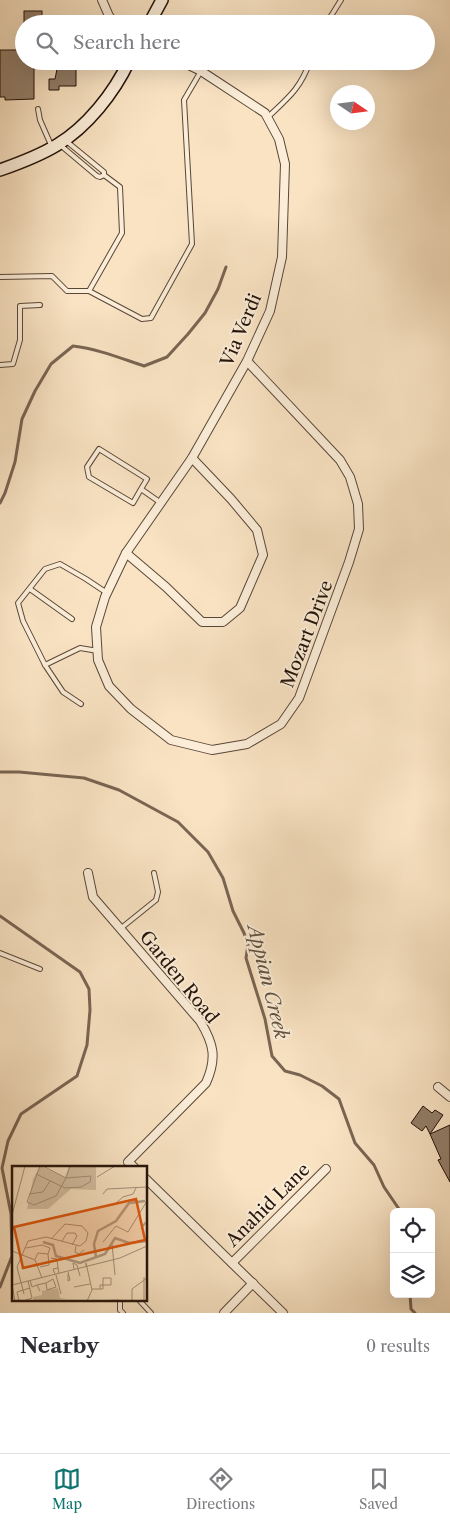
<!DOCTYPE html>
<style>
body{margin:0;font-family:"Libre Caslon Text",serif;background:#f2f2f3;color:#2b2b33}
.controls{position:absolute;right:15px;bottom:15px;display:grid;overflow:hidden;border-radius:8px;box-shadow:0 5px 20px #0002}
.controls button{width:45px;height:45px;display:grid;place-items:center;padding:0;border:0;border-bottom:1px solid #e1e1e2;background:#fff;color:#2b2b33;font:25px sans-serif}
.compass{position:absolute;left:330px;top:85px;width:45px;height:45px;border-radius:50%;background:#fff;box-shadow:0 5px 20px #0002;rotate:103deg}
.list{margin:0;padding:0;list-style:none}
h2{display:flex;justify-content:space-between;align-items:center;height:65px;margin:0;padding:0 20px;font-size:21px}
h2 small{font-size:16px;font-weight:400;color:#7c7c81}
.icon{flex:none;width:28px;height:28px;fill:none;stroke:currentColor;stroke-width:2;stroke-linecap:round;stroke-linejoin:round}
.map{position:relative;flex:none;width:450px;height:1313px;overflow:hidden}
.search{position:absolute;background:#fff;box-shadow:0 5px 20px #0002;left:15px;right:15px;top:15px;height:55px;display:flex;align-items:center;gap:12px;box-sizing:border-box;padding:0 18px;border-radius:28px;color:#7c7c81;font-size:19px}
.sheet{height:140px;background:#fff}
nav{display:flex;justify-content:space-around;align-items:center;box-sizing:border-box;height:70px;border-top:1px solid #e1e1e2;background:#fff;font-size:14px;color:#7c7c81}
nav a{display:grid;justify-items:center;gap:2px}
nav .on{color:#0f766e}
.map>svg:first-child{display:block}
</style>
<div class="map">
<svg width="450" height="1313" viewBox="0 0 450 1313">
<rect width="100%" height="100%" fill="#f9e3c3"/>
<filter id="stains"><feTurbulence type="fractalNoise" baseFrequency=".004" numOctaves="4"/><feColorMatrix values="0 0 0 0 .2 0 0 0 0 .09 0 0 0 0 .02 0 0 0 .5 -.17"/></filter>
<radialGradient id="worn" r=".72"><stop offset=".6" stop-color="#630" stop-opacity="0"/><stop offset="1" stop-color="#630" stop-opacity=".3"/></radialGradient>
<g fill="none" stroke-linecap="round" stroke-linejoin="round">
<!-- stream -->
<g stroke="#796553" stroke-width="3">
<path d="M0,503L5,493L15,462L22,419L35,391L51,364L73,346C98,349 120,358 144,366L167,357L188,334L205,313L218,289L226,267"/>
<polyline points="0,772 19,772 84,778 119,790 178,822 208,852 223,878 233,911 244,933 248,945 246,958 265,1019 272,1056 285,1071 300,1075 322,1086 339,1099 355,1143 374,1165 384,1187 401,1212"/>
<polyline points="0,916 80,972 89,989 90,1010 87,1045 77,1076 21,1114 8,1141 2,1168 11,1214 12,1256 0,1287"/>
<polyline points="410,1294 411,1309 415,1313"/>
</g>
</g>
<!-- building -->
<g fill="#937f6a" stroke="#241309">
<rect x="24" y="11" width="18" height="13"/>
<polygon points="0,50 24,50 24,61 34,61 34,99 5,100 5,97 0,97"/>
<polygon points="57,69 76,69 76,86 59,86 59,90 49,90 49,79 55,79"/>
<polygon points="423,1106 432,1113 435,1110 443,1115 430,1134 426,1126 422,1131 411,1123"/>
<polygon points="450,1125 450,1182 438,1160 441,1159 430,1134"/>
</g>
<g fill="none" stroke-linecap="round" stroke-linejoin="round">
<defs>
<g id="lane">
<polyline points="326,24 341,0"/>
<polyline points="38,109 40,120 51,145"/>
<path d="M268,117C288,98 301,88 310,61"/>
<polyline points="59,144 97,176 100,177 104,175"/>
<polyline points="0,277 52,276 67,291 89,291 122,233 120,187 104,175 104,172 65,140"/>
<polyline points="89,291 142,319 151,318 192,244 184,100 201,71"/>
<polyline points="0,365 13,364 20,340 20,306 40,305"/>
<polyline points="141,489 133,503 89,477 87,467 99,449 147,479 141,489 161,503"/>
<polyline points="30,589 72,619"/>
<polyline points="45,665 23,621 18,603 45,569 60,564 86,579 107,593"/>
<polyline points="81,704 63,692 45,665 80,648 98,651"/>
<polyline points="120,929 156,900 158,892 154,873"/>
<polyline points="0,953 40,969"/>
<polyline points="120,1299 120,1310 123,1313"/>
<polyline points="138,1299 151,1313"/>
</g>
<g id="street">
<polyline points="102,0 109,16 115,24"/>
<polyline points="180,61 201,71 265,113 279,139 285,164 282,257 270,311 247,361 192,458 126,553 105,597 96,627 98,660 109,686 131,709 171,740 212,750 247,744 281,724 299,698 349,562 359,529 358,504 350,477 340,460 247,361"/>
<polyline points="126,553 166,587 202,622 223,622 240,608 263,555 257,530 231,499 192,458"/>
<path d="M88,873L93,897L200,1021C214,1044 217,1058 206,1083L128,1162L134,1167"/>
<polyline points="438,1087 450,1097"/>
<polyline points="146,1179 283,1313"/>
<polyline points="232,1263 326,1169"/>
<polyline points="224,1313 253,1283"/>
</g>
<g id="secondary">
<polyline points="149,24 162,0"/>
<path d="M0,170C20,163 39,156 57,145C87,127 114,93 129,61"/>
</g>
</defs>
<!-- lane casing -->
<use href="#lane" stroke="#594738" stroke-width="6"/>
<!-- street casing -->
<use href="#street" stroke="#594738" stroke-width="10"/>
<!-- secondary casing -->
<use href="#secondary" stroke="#241309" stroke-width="14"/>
<!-- lane -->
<use href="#lane" stroke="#fbedd8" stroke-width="4"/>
<!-- street -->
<use href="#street" stroke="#fbedd8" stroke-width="8"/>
<!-- secondary -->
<use href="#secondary" stroke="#fbedd8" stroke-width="11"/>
</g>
<g text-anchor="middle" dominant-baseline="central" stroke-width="4" stroke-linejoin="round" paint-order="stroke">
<!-- street labels -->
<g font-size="18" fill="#241309" stroke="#fbedd8">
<text transform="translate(241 330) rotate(-67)">Via Verdi</text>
<text transform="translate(307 634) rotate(-69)">Mozart Drive</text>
<text transform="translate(179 977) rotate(51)">Garden Road</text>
<text transform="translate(268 1205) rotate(-45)">Anahid Lane</text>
</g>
<!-- water labels -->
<g font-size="19" font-style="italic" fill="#635140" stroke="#fbedd8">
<text transform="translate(268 982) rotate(76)">Appian Creek</text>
</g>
</g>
<!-- overview -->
<g transform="translate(12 1166)">
<rect width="135" height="135" fill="#f9e3c3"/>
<path d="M28,0L53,11L57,0H84V24L59,23L36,43H15L21,13ZM46,122L48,132L54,133L22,135L21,131L30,129V125Z" fill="#d5c0a3"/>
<path fill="none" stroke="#b19c84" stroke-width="2.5" d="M31,76L41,79L44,90L68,97L93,88L103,72L117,77L135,75M84,91L82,78L86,65L104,55L117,37L133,35"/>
<path fill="none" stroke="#a49079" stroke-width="1" d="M28,0L15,36L22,39L44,30L54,12L31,0M24,8L53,22L69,21L78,16L79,10L54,12L58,0M85,11L103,0M17,28L31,26L38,15M91,28L95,23L135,21M103,38L111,31L121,28L124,22M0,49L13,0M133,56L129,63L134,57M50,75L55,67H63L65,70L60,79M91,76L104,60L116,66L135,35M100,78L103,109M64,80L63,86L67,88L72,84M14,82L30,79L38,82L36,88M0,85L23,94L30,112M39,92L45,93L46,102M23,93L26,87L36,88L37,99L28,101M74,100V97L80,124L75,135M62,103L61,97L65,99L68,110M56,106L58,114L56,115V108M43,108L41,103L46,102L47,107M44,109L49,128M18,114L20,121L25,119L28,125M0,119L3,135M0,119L108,92L135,80M25,119L34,117L35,124L44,121L41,113L34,117M62,121L78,118M80,123H91V112H99V119H88V123M12,128L5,101L16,75L34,71L68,80L74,75L76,67L70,60L53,58L40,72M7,135L5,126L18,122M11,135L20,132L16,115M84,135L107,134M120,135V123L135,112M132,135V111"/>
<path fill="#de560c" fill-opacity="0.15" stroke="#de560c" stroke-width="2.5" d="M124,33L133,74L11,102L2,61Z"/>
<rect width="135" height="135" fill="none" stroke="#241309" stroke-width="2.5"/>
</g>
<rect width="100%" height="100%" filter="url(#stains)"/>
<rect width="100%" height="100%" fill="url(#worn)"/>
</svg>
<div class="controls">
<button><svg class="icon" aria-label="locate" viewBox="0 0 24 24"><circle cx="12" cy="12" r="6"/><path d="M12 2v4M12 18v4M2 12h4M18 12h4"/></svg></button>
<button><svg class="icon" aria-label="layers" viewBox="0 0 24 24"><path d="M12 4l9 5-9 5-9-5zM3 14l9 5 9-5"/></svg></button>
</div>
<svg class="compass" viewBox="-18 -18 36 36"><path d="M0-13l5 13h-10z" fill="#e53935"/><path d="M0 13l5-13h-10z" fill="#7c7c81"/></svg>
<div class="search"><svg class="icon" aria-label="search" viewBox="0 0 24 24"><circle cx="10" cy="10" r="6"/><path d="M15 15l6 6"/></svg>Search here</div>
</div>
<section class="sheet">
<h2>Nearby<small>0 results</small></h2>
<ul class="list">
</ul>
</section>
<nav>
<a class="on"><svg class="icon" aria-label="map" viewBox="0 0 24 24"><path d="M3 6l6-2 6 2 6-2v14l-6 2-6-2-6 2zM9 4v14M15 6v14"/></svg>Map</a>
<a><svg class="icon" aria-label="directions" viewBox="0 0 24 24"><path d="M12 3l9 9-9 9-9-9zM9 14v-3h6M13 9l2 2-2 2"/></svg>Directions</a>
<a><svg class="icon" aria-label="saved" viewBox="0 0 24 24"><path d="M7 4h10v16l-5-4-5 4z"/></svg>Saved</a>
</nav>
